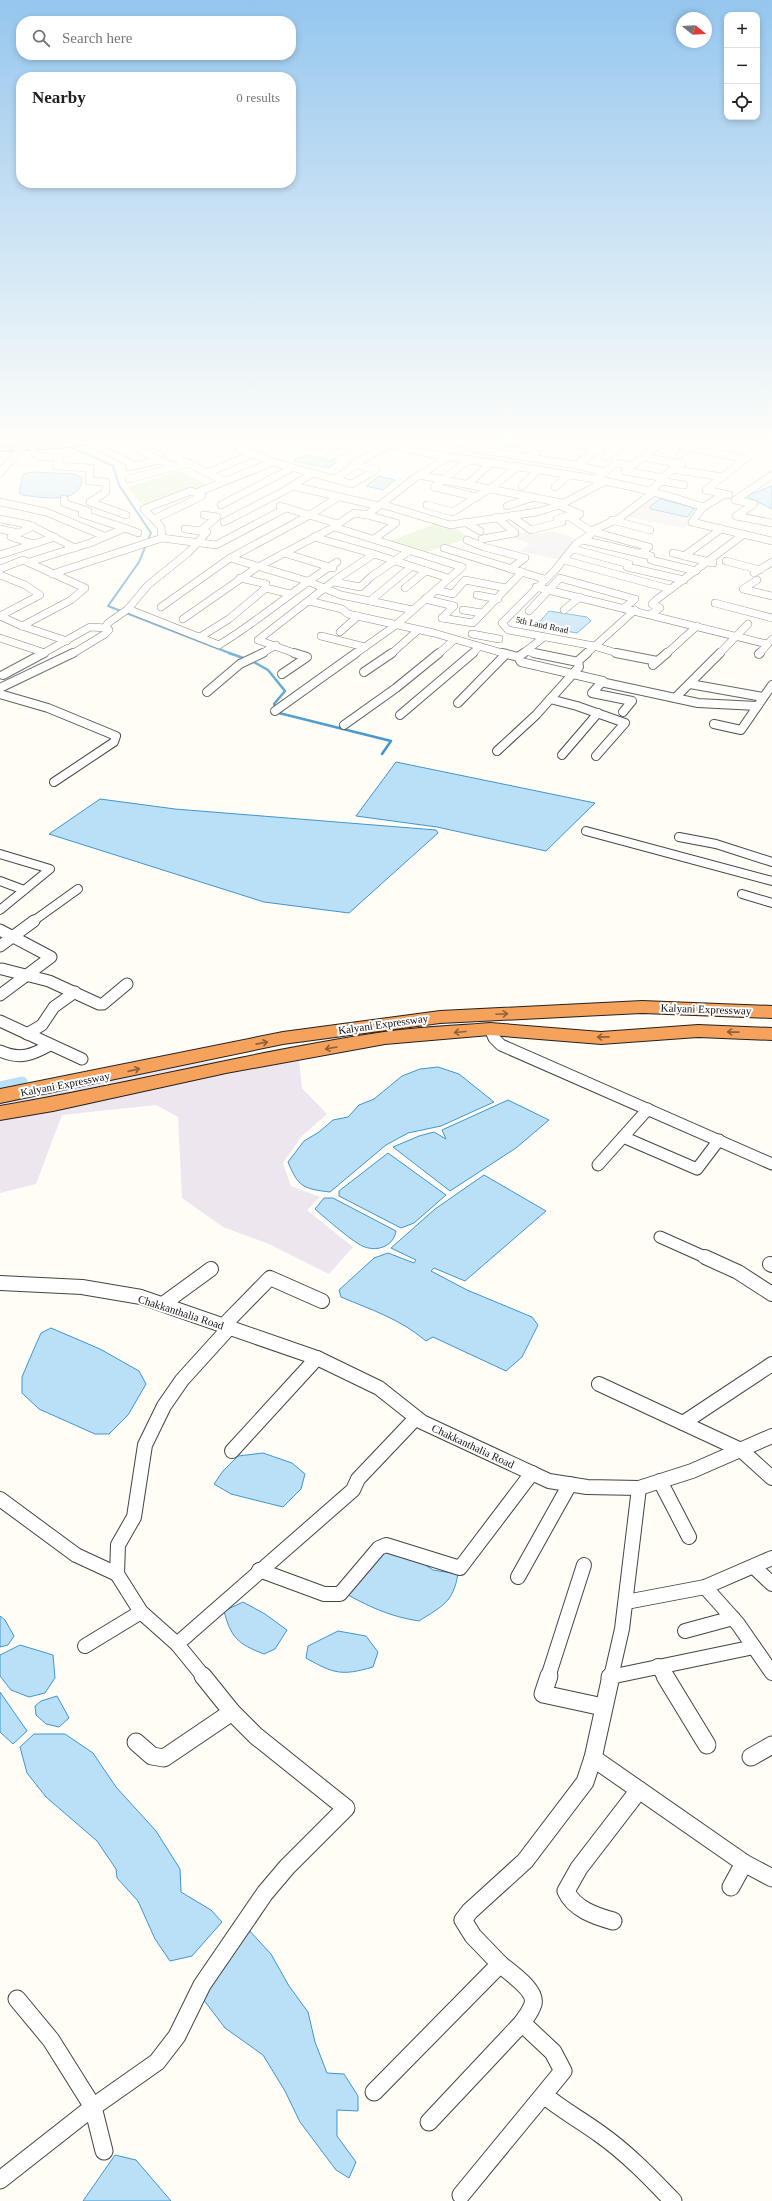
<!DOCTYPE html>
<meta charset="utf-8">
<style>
body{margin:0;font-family:Georgia,serif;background:#f2f2f2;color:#202124}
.controls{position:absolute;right:12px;top:12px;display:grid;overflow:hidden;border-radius:8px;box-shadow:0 2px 6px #0003}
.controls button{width:36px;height:36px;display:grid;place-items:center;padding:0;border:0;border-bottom:1px solid #e0e0e0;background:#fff;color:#202124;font:20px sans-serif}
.compass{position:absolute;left:676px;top:12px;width:36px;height:36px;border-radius:50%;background:#fff;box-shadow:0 2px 6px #0003;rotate:108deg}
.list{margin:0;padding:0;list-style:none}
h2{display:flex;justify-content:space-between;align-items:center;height:52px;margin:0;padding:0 16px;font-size:17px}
h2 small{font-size:13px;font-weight:400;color:#757577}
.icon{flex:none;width:22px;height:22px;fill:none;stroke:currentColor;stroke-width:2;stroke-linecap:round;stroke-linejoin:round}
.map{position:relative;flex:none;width:772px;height:2201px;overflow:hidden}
.search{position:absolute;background:#fff;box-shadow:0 2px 6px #0003;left:16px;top:16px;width:280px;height:44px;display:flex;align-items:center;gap:10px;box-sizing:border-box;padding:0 14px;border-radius:16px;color:#757577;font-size:15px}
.panel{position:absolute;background:#fff;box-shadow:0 2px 6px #0003;left:16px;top:72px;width:280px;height:116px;border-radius:16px}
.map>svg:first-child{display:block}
</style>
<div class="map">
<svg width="772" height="2201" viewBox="0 0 772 2201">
<rect width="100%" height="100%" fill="#fffdf5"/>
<!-- industrial -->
<g fill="#eee6ef">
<polygon points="655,493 699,507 691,524 683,528 625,516"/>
<polygon points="529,531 534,535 553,531 579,540 562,560 520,551 530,544 509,536"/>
<polygon points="298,1050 302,1088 327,1114 301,1137 283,1163 291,1186 320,1197 307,1210 353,1247 329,1274 269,1244 223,1227 182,1198 178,1117 156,1105 62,1115 36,1184 0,1193 0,1102 174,1066"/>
</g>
<!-- green -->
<g fill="#d5ebbd">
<polygon points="180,471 207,485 145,508 128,487"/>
<polygon points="438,523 457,529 470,538 420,554 387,542"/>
</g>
<!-- water -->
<g fill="#b9e0f7" stroke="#3f96cf">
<path d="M490,438H526L524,440L529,442L528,444C515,450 499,448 487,441Z"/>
<polygon points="308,455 335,460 336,463 328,468 294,461 295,459"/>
<path d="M33,472L74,474L82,478C82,506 40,497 22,495L19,493L23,474Z"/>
<polygon points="379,476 395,480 383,490 366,486"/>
<polygon points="772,486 772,509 746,496"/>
<polygon points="660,499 691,507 694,509 687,517 651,509 649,507"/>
<polygon points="549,611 587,617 591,621 577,633 536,626"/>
<polygon points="396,762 595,803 546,851 437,827 356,816"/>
<polygon points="100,799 175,809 436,830 438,833 349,913 264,902 49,834"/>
<path d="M438,1067L459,1074L494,1102L441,1126L408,1133L386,1145L330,1192C304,1189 298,1187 288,1162L304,1141L319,1132L333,1120L348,1117L359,1105L374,1099L402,1076L420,1069Z"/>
<polygon points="508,1100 549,1120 516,1148 450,1191 393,1147 419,1136 434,1132 446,1139 442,1130"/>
<polygon points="388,1153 446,1195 414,1223 401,1228 339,1196 339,1191"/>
<path d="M484,1175L546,1211L465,1281L434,1268L431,1271L467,1290L532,1317L538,1325L522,1357L506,1371L433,1337L426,1341C400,1319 372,1310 341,1297L339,1290L374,1258L388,1253L414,1263L416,1260L391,1248L435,1209Z"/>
<path d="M324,1198H333L396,1231C394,1245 379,1252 365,1247C356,1245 324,1217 315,1209Z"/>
<polygon points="51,1328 100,1349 139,1371 146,1384 128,1415 109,1434 95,1434 39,1409 22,1393 22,1377 33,1351 41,1333"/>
<polygon points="263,1453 292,1463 305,1474 301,1489 283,1507 231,1494 214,1484 223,1471 238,1456"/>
<path d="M391,1550L415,1558L433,1570L458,1574C453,1603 442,1606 419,1621C391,1617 367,1606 343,1592L377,1554Z"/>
<path d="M243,1602L265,1614L287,1630L275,1649L264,1654C238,1644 231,1638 224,1611Z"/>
<polygon points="0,1616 5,1620 14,1636 8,1645 0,1647"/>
<path d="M338,1631L366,1636L378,1652L373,1667C342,1676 334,1674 306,1658L308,1646Z"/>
<polygon points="20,1645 53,1655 55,1678 45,1693 29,1697 11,1690 0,1676 0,1655"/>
<polygon points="0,1692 27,1731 13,1744 0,1732"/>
<polygon points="57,1696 69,1718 59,1727 46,1724 36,1715 35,1706 41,1701"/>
<polygon points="34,1734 65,1734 93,1753 116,1787 156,1831 180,1869 181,1892 211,1910 222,1922 192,1956 170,1961 155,1939 138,1901 117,1878 116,1869 97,1841 46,1797 27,1773 20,1747"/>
<polygon points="247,1928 271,1954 289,1986 308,2012 315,2042 327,2073 344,2074 358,2096 358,2111 337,2110 337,2136 356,2162 349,2178 336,2170 300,2122 285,2091 263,2055 225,2028 203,1999"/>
<polygon points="115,2155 136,2160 171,2201 83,2201"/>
</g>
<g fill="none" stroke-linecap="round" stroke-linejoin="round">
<!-- stream-far1 -->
<polyline stroke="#3f96cf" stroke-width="2" points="51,438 113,466 119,485 151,533 139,562 108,606 232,654"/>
<!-- stream -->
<g stroke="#3f96cf" stroke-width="2.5">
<polyline points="229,653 246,659"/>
<polyline points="252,661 268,670 285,691 274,704 279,713 391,741 382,754"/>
</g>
<!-- canal -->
<polyline stroke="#b9e0f7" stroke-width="11" points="0,1087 22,1082"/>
<defs>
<g id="street-far4">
<polyline points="109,438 119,444"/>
<polyline points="125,438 144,452 173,467"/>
<polyline points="146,438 169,454 224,481"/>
<polyline points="171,438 179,441"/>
<polyline points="201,438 211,442"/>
<polyline points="230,438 239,448 273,462 352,484 376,470 353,464 391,444"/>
<polyline points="299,438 304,438"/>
<path d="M364,438C392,444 421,453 450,457C534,470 620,478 700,506H705L725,494"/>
<polyline points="720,438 759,445"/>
<polyline points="552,439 597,448"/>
<polyline points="87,441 134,465"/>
<polyline points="456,443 478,446 475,449 576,465"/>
<polyline points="33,447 35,454 42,457 60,457 56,466 90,468 89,481 106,482 106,492 90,502 126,515"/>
<polyline points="239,448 261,442"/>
<polyline points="680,454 690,447 744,459"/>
<polyline points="329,457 366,438"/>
<polyline points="529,457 553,438"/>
<polyline points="606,457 632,438"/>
<polyline points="643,457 682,464"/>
<polyline points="469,459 434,487 477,497"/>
<polyline points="273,462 196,493 191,491 144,509 161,527 162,538 216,545 286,508"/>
<polyline points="129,467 160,460"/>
<polyline points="625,471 664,478"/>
<polyline points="605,472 576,465 613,438"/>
<polyline points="0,473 22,447"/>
<polyline points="207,473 253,454"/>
<polyline points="419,475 562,503"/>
<polyline points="772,475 735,500 754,504 736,516 772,523"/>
<polyline points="129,479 189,463"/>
<polyline points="335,479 356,465"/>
<polyline points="595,480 616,463 632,466 664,441 690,447 703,438"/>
<polyline points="661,481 684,485"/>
<polyline points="468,484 492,462"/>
<polyline points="293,486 379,506"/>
<polyline points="522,486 539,469"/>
<polyline points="555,487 569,475"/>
<polyline points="651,491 672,469 722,477"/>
<polyline points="729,495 706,490 756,450 763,438"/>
<polyline points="64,499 64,503 88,511"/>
<polyline points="0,502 46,512 104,536"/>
<polyline points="381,504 450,525 537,512 560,505 604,482"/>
<polyline points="221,505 292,468"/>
<polyline points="427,505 453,512 495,485 518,466"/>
<polyline points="558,505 580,514 571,518 591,531 649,547 640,554"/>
<polyline points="280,506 338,524"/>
<polyline points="507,506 534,497"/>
<polyline points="703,507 692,522 772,541"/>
<polyline points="82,514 125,528"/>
<polyline points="367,515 396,523 374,539"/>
<polyline points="511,516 531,530 562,522 557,519 568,516 571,518"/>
<polyline points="0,519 30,525 75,548"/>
<polyline points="154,519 202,496 198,494"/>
<polyline points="612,520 650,530"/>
<polyline points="224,522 284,491 313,473"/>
<polyline points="465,522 480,531"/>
<polyline points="33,526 11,537 34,544"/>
<polyline points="334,527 462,567"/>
<polyline points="0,529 18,533"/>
<path d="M185,529L207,532L189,552L148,585L128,609L219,645C260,620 296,588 337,562"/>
<polyline points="200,531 217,517 204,515"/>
<polyline points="482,539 515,533 496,517"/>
<polyline points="467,540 484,547 525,558 510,569"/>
<polyline points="583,540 651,556 651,560 696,571"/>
<polyline points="444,548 544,579"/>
<polyline points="573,549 629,564 627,567 684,580"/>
<polyline points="284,553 333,568"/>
<polyline points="673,553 713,563"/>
<polyline points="374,554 448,578"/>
<polyline points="0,555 55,537"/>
<polyline points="684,556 721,529"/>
<polyline points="230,558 307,581 341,595 370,601 411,567"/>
<polyline points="564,560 670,589"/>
<polyline points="726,561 760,570"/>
<polyline points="29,562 90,543 125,528 138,533"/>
<polyline points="0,569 23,560 85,588 71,600 22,626"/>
<polyline points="754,573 772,562"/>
<polyline points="52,574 162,538"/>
<polyline points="0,575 25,585 40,595 0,616"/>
<polyline points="240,578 266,584 266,588 290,594"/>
<polyline points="757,580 743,589 772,596"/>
<polyline points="334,582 360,587 372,576 409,551"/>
<polyline points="536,587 767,644"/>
<polyline points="405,588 426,571"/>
<polyline points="436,590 453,594 465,580 506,588"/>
<polyline points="477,595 498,599"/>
<polyline points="425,599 454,606 442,618"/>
<polyline points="309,601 342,609 348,614 434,633 506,654"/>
<polyline points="370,601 413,610"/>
<polyline points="715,603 772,618"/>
<polyline points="161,607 230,558 310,515 338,497"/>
<polyline points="463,610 482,613"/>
<polyline points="564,610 580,597"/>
<polyline points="529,611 560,578 635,599 624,608"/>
<polyline points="651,614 660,608 652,604 656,600 744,534"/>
<polyline points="0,616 22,626 67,641"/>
<polyline points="442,618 473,623 522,572"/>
<polyline points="183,619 256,568 334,527 354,513 367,515 415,478 448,457"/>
<polyline points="340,632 358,616"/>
<polyline points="472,634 499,639"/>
<polyline points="321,636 365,647"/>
<polyline points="200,637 229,619 266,588"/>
<polyline points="0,638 45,653"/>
<polyline points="526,651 538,654"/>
<polyline points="42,654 90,627 107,628"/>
<polyline points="72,654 105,634 109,630 106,626 108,623 128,609"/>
<polyline points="261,654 276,645"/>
<polyline points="297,654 258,640 335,580 374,554 314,537"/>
<polyline points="355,654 396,625 462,567"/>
<polyline points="391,654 418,630"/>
<polyline points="438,654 454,640"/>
<polyline points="472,654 479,647"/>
<polyline points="522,654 544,637"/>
<polyline points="586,654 635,610"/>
<polyline points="620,654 594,646 508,630 502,623 556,569 576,544 591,534 591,531 618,519 654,492"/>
<polyline points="666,654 697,626"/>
<polyline points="719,654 748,624"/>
<polyline points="759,654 772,639"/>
</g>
<g id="street-far3">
<polyline points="503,653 518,657"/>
<polyline points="524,653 518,657 521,662 603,681 592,693 632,701 623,712"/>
<polyline points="534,653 578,662"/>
<polyline points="616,653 657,661"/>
<polyline points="759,654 760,653"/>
<polyline points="653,665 667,653"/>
<polyline points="364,672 392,653"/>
<polyline points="282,674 307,657 294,653"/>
<polyline points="3,675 44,653"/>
<polyline points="601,682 698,703 757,706"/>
<polyline points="690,684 763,697"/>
<polyline points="0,688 73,653"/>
<polyline points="207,692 240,664 263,653"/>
<polyline points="0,694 48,708 116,736 114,742 54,782"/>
<polyline points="675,698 720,653"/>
<polyline points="550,699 577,706 625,723 596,756"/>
<polyline points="458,703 505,655"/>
<polyline points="275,711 356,653"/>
<polyline points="400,715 473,653"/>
<polyline points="714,724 741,730 772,685"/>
<polyline points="344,725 396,688 439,653"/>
<polyline points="497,751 536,715 579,667 578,661 587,653"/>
<polyline points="562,755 598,713"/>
<polyline points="586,831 772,881"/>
<polyline points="679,837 716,844 772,862"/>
<polyline points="0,854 50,869 0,910"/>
<polyline points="0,881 24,890"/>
<polyline points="742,894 772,903"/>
<polyline points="32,922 78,889"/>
</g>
<g id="street-far2">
<polyline points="0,930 51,957 0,995"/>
<polyline points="0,946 34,921"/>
<polyline points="2,969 49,981 99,1004 103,1004 127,984"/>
<polyline points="0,1021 82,1059"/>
<polyline points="490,1029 494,1038 501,1045 772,1164"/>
<polyline points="27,1034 42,1025 54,1007 75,992"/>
<path d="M0,1051C20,1060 32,1055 50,1045"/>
<polyline points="623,1137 697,1169 719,1140"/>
<polyline points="598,1165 648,1109"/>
<polyline points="660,1237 707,1258"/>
</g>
<g id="street-far1">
<polyline points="705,1257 738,1272 772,1294"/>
<polyline points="770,1264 772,1265"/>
<polyline points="0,1283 82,1287 141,1297 317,1358 379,1388 422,1422 549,1481 587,1487 639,1488 692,1471 772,1436"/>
<polyline points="163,1304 211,1269"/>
<polyline points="224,1325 270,1278 322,1301"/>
<polyline points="599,1384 741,1450 772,1478"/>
<polyline points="683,1423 772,1364"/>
<polyline points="232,1451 317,1358"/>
<polyline points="660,1481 689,1537"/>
<polyline points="0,1499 76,1555 117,1574"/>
<polyline points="754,1567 772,1584"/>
<polyline points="259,1570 324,1594 340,1594 379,1548 386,1545 460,1568 532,1473"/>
<polyline points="518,1577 570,1484"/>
<polyline points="705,1587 738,1624 772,1673"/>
<polyline points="626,1602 705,1587 772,1558"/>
<polyline points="685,1631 733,1618"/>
<polyline points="177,1644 353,1490 358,1479 416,1418"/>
<polyline points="85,1646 141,1612"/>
<polyline points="658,1666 665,1677"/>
<polyline points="204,1677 177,1644 141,1612 117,1574 118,1545 134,1517 145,1445 164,1406 182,1380 230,1327"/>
<polyline points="548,1677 584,1565"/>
<polyline points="610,1677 754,1647"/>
<polyline points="611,1677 622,1629 639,1488"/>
</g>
<g id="street">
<polyline points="549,1676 543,1694 603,1707"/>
<polyline points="665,1676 707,1745"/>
<polyline points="610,1677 612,1676"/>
<polyline points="136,1742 152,1756 164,1758 232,1712"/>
<polyline points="751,1757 772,1745"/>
<polyline points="593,1758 744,1863 731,1887"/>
<polyline points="744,1863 772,1878"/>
<path d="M613,1921C595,1916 574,1909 566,1891L579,1868L639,1790"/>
<polyline points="17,1999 51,2040 93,2107 104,2151"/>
<polyline points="374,2092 500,1964 473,1936 463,1920 470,1911 525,1861 585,1782 593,1758 611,1676"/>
<path d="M544,2095C562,2110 581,2120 600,2134C627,2153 650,2177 673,2201"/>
<path d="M429,2122L522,2023C526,2017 531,2011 533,2004C537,1990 509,1972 500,1964"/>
<polyline points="0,2180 93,2107 157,2062 177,2036 202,1985 265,1893 287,1867 346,1808 256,1736 232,1712 203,1676"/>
<polyline points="461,2195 563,2071 553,2052 522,2023"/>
</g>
<polygon id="secondary" points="61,438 73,438 79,442 74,445"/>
<polygon id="primary" points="87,438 113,438 108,441 61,448 0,451 0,445 61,442"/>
<g id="highway">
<polygon points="642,1001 772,1006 772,1018 642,1013 440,1023 283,1044 0,1103 0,1089 283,1032 440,1011"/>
<path d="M490,1023L601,1032L698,1025L772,1028V1040L698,1037L601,1044L490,1035L385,1044L226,1073L53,1111L0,1120V1106C129,1084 255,1051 384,1032C419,1027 455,1026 490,1023Z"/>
</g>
</defs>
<!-- street-far4 casing -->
<use href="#street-far4" stroke="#444" stroke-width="8"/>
<!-- street-far3 casing -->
<use href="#street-far3" stroke="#444" stroke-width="10"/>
<!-- street-far2 casing -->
<use href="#street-far2" stroke="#444" stroke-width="13"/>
<!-- street-far1 casing -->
<use href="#street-far1" stroke="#444" stroke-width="16"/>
<!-- street casing -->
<use href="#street" stroke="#444" stroke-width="19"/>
<!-- secondary casing -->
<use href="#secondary" stroke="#333" stroke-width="2"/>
<!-- primary casing -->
<use href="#primary" stroke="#222" stroke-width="2"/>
<!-- highway casing -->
<use href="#highway" stroke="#222" stroke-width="2"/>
<!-- street-far4 -->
<use href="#street-far4" stroke="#fff" stroke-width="7"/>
<!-- street-far3 -->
<use href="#street-far3" stroke="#fff" stroke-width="8"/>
<!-- street-far2 -->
<use href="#street-far2" stroke="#fff" stroke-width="11"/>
<!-- street-far1 -->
<use href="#street-far1" stroke="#fff" stroke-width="14"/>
<!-- street -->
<use href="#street" stroke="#fff" stroke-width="17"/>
<!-- secondary -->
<use href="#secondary" fill="#fff6b0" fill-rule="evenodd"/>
<!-- primary -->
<use href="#primary" fill="#f9d66b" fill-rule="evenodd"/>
<!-- highway -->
<use href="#highway" fill="#f5a25d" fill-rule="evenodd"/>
</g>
<!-- one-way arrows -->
<defs><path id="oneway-shaft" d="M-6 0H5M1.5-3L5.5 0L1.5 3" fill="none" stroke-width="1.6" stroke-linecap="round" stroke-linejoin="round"/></defs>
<g stroke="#8e613b">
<use href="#oneway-shaft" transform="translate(502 1014) rotate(-3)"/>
<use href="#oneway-shaft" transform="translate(460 1032) rotate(175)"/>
<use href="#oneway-shaft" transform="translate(733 1032) rotate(-179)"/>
<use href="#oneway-shaft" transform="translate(603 1037) rotate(179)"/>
<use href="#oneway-shaft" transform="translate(262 1043) rotate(-11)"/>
<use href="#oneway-shaft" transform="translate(331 1048) rotate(170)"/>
<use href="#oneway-shaft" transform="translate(134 1070) rotate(-13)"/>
</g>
<!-- sky -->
<linearGradient id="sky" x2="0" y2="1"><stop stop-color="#95c6ee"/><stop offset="0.59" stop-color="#fffefa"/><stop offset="1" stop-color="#fffefa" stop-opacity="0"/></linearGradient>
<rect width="772" height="746" fill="url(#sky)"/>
<g text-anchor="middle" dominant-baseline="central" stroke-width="4" stroke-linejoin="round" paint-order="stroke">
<!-- far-street labels -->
<g font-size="9" fill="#111" stroke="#fff">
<text transform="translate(542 625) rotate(12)">5th Land Road</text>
</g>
<!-- street labels -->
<g font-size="11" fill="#111" stroke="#fff">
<text transform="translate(706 1009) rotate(2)">Kalyani Expressway</text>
<text transform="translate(383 1024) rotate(-8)">Kalyani Expressway</text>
<text transform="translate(65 1084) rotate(-11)">Kalyani Expressway</text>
<text transform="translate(181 1312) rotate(18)">Chakkanthalia Road</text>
<text transform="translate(473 1446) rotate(25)">Chakkanthalia Road</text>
</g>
</g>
</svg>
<div class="controls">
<button>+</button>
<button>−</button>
<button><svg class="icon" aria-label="locate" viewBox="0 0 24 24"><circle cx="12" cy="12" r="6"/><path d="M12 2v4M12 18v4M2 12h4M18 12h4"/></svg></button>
</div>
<svg class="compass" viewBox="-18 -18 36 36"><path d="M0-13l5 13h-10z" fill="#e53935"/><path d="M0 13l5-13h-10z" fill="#757577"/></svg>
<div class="search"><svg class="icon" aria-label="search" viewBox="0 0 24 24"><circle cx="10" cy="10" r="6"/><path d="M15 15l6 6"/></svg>Search here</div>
<section class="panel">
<h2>Nearby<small>0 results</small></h2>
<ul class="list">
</ul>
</section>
</div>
